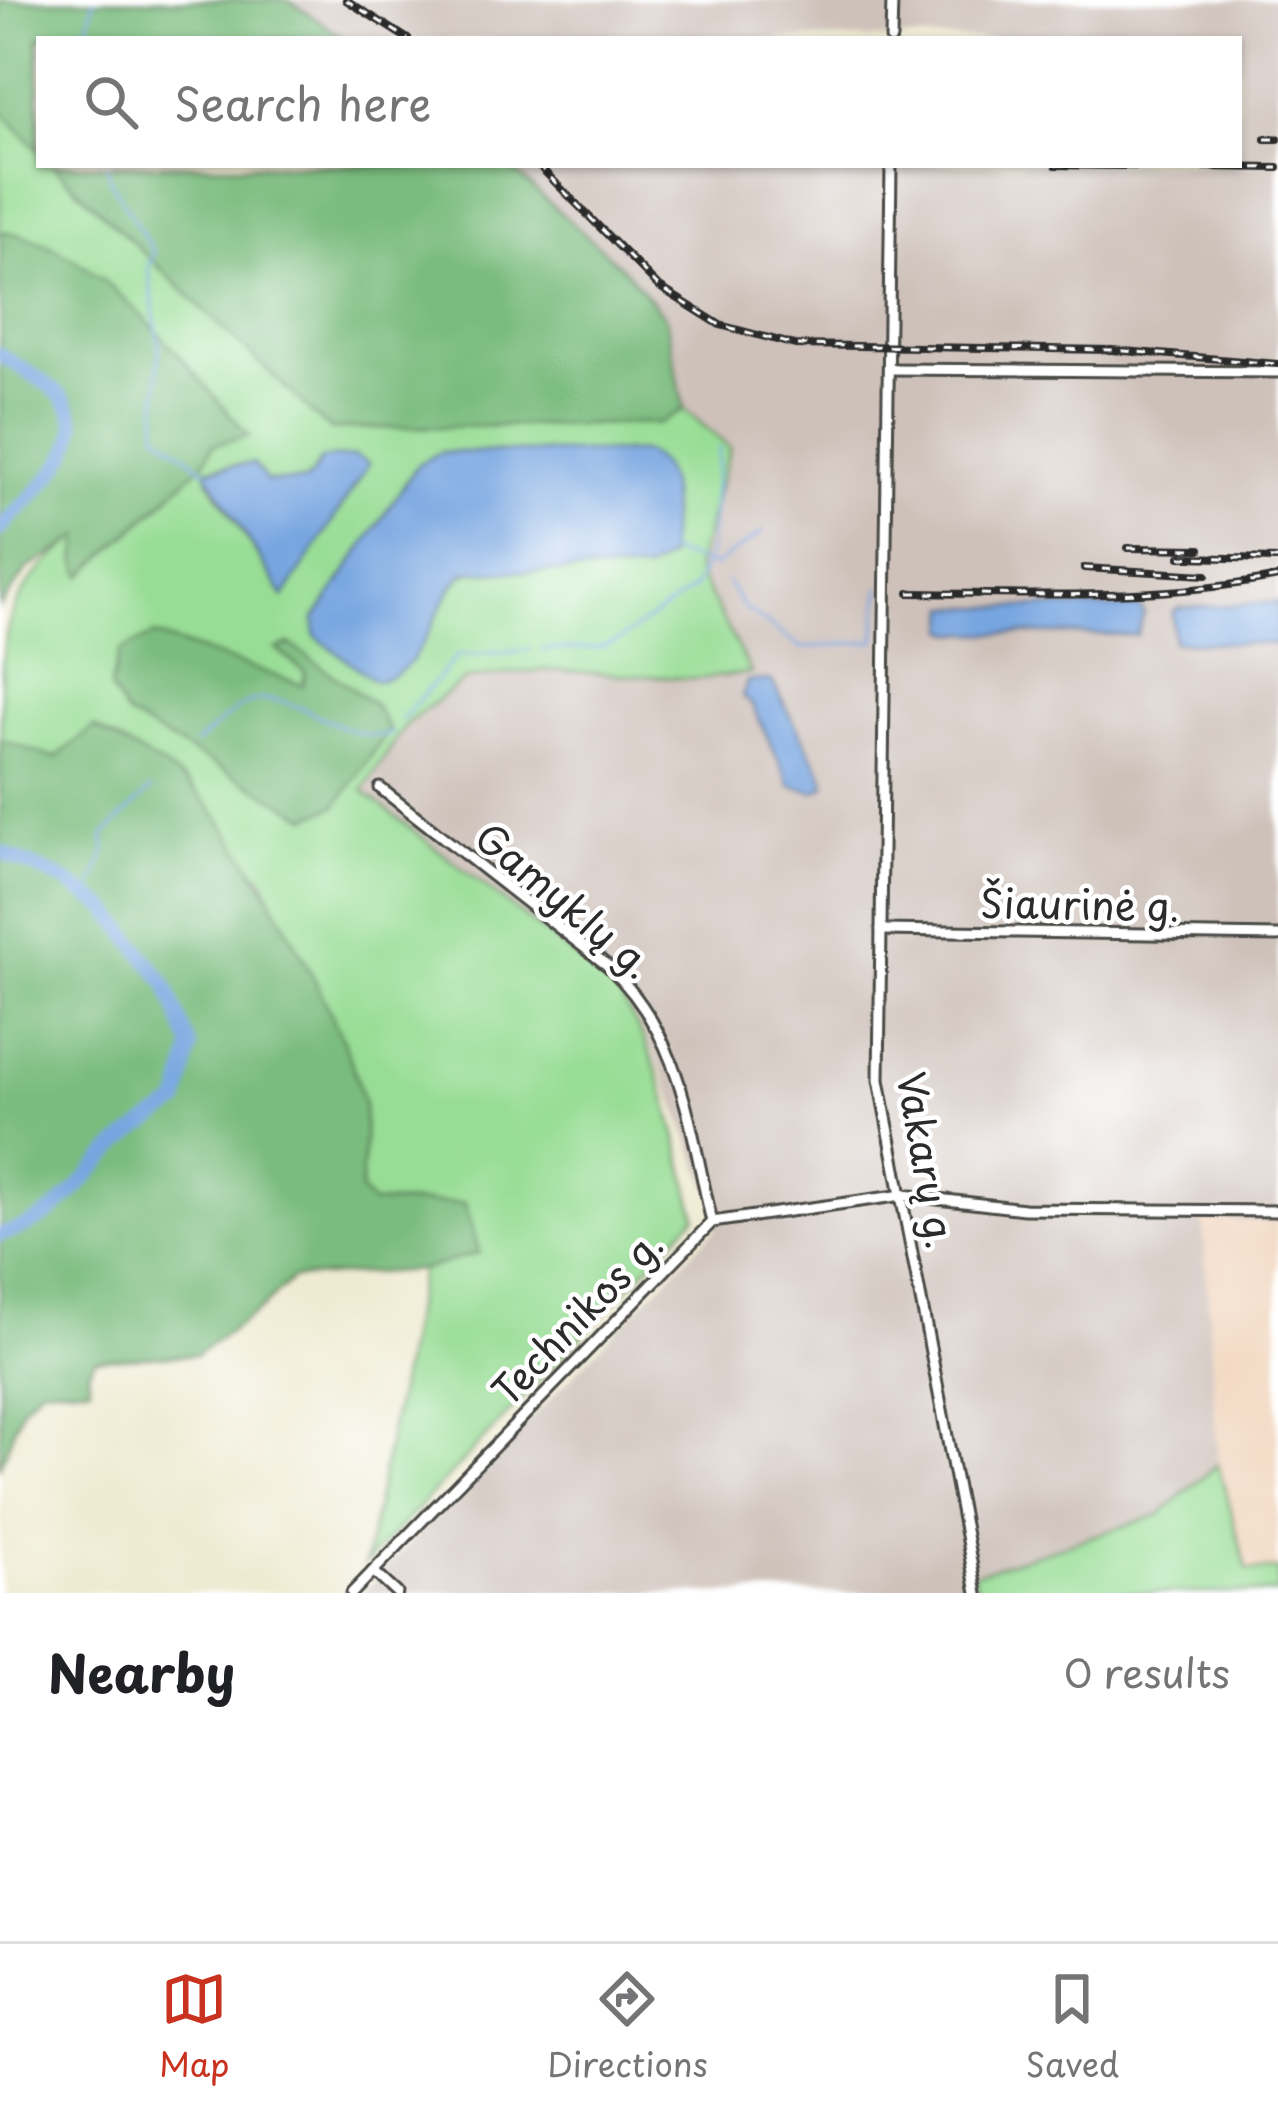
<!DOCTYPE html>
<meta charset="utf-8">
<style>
body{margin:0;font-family:"Playpen Sans",sans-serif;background:#f2f2f2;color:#202124}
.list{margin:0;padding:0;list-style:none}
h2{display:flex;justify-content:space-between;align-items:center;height:156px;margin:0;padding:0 48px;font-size:51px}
h2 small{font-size:39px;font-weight:400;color:#757577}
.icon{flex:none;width:66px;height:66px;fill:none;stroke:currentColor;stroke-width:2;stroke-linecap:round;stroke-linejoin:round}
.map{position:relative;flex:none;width:1278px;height:1593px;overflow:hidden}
.search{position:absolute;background:#fff;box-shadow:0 3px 9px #0004;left:36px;right:36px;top:36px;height:132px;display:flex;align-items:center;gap:30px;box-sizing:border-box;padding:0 42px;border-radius:0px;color:#757577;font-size:45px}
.sheet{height:348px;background:#fff}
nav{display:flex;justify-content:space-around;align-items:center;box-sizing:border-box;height:168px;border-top:3px solid #e0e0e0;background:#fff;font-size:33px;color:#757577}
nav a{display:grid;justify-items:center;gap:6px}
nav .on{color:#c8321e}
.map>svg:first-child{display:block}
</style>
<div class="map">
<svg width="1278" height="1593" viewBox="0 0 1278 1593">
<rect width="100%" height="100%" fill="#fff"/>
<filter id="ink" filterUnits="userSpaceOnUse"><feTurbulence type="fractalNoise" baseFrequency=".00833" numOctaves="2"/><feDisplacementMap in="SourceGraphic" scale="24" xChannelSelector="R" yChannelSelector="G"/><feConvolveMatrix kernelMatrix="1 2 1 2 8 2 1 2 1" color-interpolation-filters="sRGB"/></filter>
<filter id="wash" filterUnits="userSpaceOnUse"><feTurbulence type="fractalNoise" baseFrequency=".004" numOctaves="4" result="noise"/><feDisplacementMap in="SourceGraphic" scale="48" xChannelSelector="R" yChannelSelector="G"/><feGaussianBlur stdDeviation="2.7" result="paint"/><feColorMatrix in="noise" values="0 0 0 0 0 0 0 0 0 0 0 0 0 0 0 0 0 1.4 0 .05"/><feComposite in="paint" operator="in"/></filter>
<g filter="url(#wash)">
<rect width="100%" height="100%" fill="#efebd3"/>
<!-- built -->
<polygon fill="#f1d5bd" points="1203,1220 1278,1222 1278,1570 1248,1570 1218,1464"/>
<!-- industrial -->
<polygon fill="#cec1ba" points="288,0 1278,0 1278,1222 1203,1220 1218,1464 1159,1515 974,1574 977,1593 361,1593 716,1228 718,1210 655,1056 636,1018 610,984 362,791 406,724 466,679 545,670 667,678 750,673 696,569 730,447 684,409 665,318 626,271 507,165 1239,165 1239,39 346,39"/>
<!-- green -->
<g fill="#98dd95" stroke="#628460" stroke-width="3" fill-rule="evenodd">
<path d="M0,110L39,151V165H52L329,429L659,423L684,409L730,448L696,569L751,673L697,679L545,670L466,679L406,724L363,791L610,984C663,1052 675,1134 696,1216L365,1564L421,1270L479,1252L465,1203H371L361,1191L364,1106L329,1009L284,929L262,876L55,758L1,741C0,633 0,594 81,535L83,575L166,500L213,445L248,436L7,232L0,233ZM441,452H643L647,571L481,569C456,574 450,589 439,610L315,636V619L418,464ZM355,456L369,464L284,597L208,479V468L253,463L267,481H304L312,475L321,459ZM155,635L304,686L305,672L388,731L336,806L308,817L284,802Z"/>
<polygon points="1218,1464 1247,1570 1278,1570 1278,1593 977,1593 973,1574 1159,1515"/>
</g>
<!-- forest -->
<g fill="#7abc7e" stroke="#527454" stroke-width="3">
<polygon points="0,0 288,0 346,39 39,39 39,151 0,110"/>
<polygon points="52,165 507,165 626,271 666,318 684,409 660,423 329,429"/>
<path d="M7,232C99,245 188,369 249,436L213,445L204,463L82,576L76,561L80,536L28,569L0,607V233Z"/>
<polygon points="154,635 303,685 305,672 276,649 290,644 375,705 389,730 336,806 308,817 127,716 110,688 120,651"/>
<path d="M94,727C125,746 162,762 189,785C239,826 358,1045 364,1108C367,1135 361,1164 361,1191L371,1203H465L479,1253L421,1270L293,1278L262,1308L196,1355L95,1359L88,1371L90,1387H41L22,1407L0,1468V739L55,758Z"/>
</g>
<!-- water -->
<g fill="#77a5e0" stroke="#516886" stroke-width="3">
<path d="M441,452H643C682,466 669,521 669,557L647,571L465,572C431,603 428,674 375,681L315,636V619L418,464Z"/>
<polygon points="355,456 369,464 284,597 205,470 253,463 267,481 304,481 312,475 321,459"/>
<polygon points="1278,602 1278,644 1173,642 1173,612 1179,608"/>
<polygon points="949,607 1140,607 1144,613 1137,635 954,633 947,629"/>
<polygon points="771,680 823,775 825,786 815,792 791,786 752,705 742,697 747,681"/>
</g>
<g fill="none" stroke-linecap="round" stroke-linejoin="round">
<!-- stream -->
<g stroke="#77a5e0" stroke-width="3">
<polyline points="85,39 94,0"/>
<polyline points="107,165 111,182 154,253 148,266 159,347 157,433 205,470"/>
<polyline points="669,552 714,566 763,532"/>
<polyline points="727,582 743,607 802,648 875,641 880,588"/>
<polyline points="542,650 598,648 618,641 694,588 709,555 719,448"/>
<polyline points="402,719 457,656 530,650"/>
<path d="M195,744C211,732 230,711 248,703C294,684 348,749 392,733"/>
<polyline points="88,897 106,851 103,836 151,789"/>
</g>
<!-- river -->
<g stroke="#77a5e0" stroke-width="14">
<path d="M0,354C17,367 40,377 56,391C110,441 30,492 0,530"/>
<path d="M0,852L62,879L108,909L166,984L191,1048L179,1103C155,1118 130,1133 110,1153C70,1193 59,1219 0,1235"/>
</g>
</g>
</g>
<g filter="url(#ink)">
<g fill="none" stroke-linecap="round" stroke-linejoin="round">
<defs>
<g id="minor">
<polyline points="891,39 892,0"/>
<polyline points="891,165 879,1080 977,1593"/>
<polyline points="889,369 1278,372"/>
<path d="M380,788L608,966C682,1035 690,1128 712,1222"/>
<polyline points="881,930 1278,936"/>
<polyline points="373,1571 397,1593"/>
<polyline points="352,1593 712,1222 903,1195 1024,1209 1278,1211"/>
</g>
</defs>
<!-- minor casing -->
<use href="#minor" stroke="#484844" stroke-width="15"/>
<!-- minor -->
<use href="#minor" stroke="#fff" stroke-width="9"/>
<defs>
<g id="rail">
<polyline points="346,0 408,39"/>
<polyline points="1265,139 1278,139"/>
<polyline points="538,165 658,286 720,325 795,345 1112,350 1278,364"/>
<polyline points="1056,165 1278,168"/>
<polyline points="1128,548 1200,549"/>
<polyline points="1180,557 1278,559"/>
<polyline points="1084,568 1206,575"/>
<path d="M909,593C1032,594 1156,601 1278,577"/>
</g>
</defs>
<!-- rail casing -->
<use href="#rail" stroke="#2b2b2b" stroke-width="8"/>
<!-- rail -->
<use href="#rail" stroke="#fff" stroke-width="3" stroke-dasharray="9" stroke-linecap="butt"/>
</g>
</g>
<g text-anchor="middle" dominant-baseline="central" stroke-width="9" stroke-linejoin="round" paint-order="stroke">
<!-- street labels -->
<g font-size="39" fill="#2b2b2b" stroke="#fff">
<text transform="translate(565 899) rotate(40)">Gamyklų g.</text>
<text transform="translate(1080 903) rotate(1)">Šiaurinė g.</text>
<text transform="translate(928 1160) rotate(80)">Vakarų g.</text>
<text transform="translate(576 1316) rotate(-46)">Technikos g.</text>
</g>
</g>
</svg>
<div class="search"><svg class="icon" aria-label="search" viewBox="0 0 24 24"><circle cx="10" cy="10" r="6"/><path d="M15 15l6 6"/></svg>Search here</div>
</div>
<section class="sheet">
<h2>Nearby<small>0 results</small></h2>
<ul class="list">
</ul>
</section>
<nav>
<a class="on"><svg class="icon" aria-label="map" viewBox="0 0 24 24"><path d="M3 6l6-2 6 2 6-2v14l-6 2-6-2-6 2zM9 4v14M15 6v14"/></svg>Map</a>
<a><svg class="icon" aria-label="directions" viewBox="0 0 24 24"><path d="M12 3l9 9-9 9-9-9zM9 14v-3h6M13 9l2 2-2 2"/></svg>Directions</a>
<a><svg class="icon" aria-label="saved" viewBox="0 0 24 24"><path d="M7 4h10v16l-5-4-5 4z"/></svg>Saved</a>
</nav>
